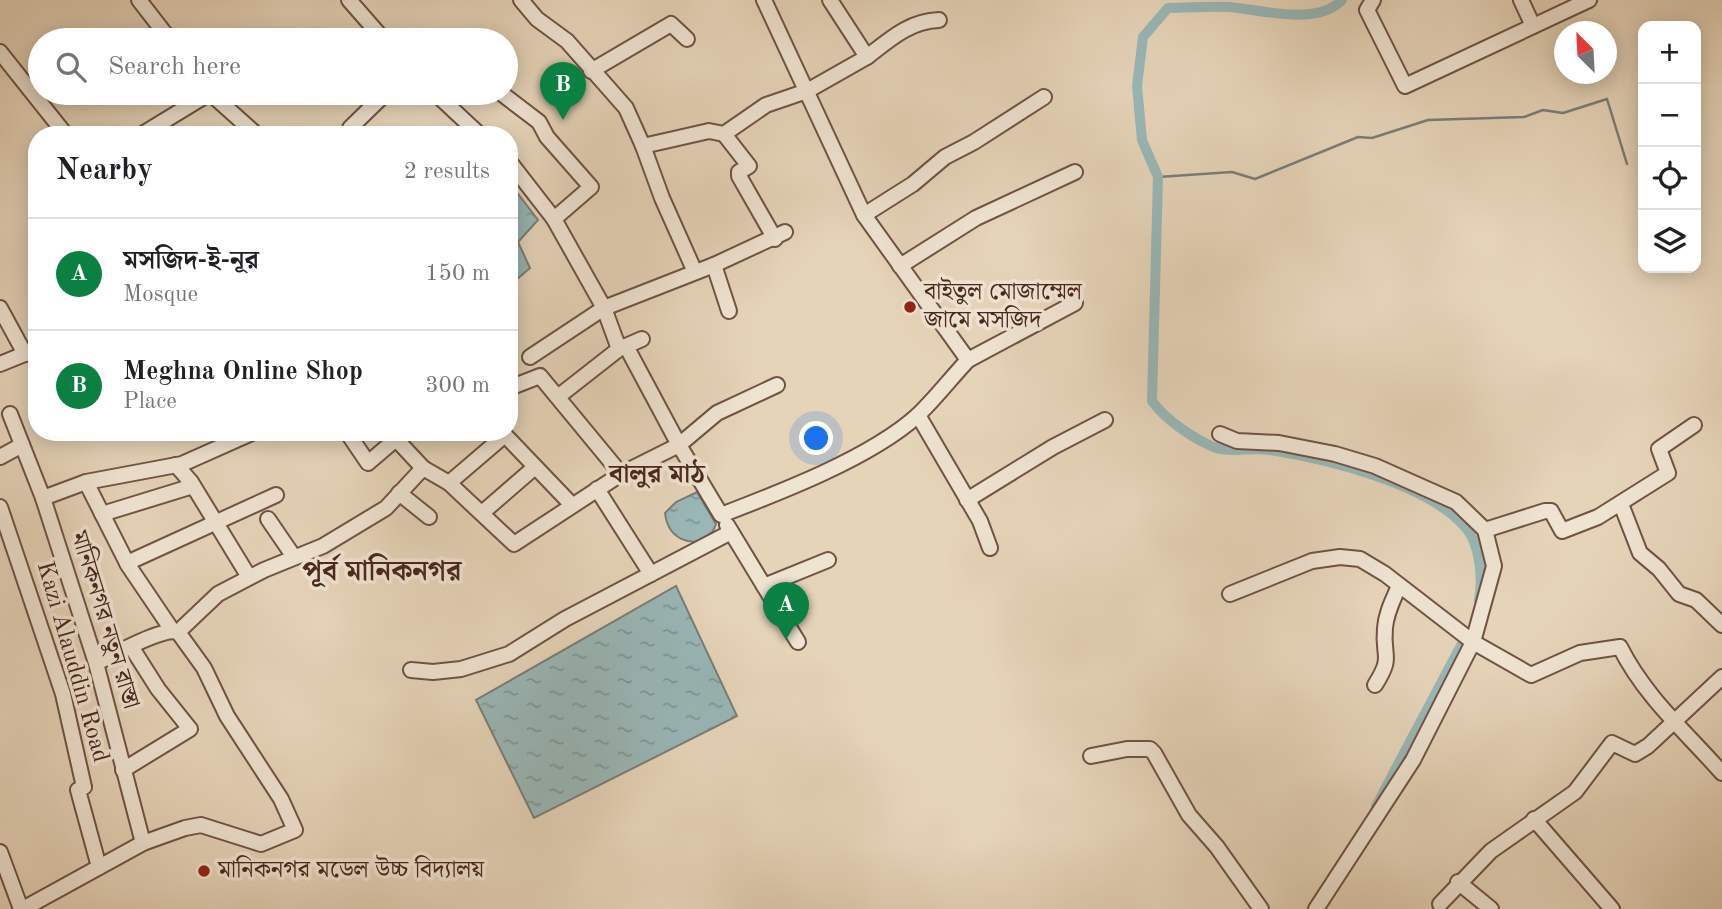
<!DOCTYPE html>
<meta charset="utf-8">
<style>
body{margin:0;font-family:"Old Standard TT","Noto Serif Bengali",serif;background:#f2f2f2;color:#202124}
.controls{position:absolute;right:21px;top:21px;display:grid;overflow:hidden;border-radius:14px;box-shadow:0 4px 18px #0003}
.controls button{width:63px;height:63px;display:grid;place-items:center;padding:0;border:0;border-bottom:2px solid #e0e0e0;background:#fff;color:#202124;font:35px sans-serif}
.compass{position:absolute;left:1554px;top:21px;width:63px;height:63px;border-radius:50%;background:#fff;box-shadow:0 4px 18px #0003;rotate:336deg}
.you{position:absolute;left:817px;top:439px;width:24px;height:24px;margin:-18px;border:5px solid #fff;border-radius:50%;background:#1a73e8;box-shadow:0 0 0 10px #1a73e833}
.badge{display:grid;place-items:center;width:46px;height:46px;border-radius:50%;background:#0b8043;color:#fff;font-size:23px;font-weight:700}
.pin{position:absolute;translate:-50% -58px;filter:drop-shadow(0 2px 4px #0008)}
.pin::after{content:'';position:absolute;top:37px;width:24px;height:21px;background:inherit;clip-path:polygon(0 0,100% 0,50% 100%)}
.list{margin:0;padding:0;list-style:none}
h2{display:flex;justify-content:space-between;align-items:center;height:91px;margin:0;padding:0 28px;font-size:30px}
h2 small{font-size:23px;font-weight:400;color:#757577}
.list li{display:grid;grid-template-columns:46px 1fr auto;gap:21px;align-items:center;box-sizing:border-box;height:112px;padding:0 28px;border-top:2px solid #e0e0e0}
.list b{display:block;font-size:26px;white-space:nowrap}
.list p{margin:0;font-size:23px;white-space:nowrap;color:#757577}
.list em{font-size:23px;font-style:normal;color:#757577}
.icon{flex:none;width:38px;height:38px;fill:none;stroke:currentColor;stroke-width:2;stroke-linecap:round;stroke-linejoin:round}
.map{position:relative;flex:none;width:1722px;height:909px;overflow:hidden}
.search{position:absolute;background:#fff;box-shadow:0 4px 18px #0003;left:28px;top:28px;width:490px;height:77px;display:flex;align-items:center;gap:18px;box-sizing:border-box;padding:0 24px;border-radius:38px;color:#757577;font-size:26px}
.panel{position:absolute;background:#fff;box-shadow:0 4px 18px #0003;left:28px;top:126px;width:490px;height:315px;border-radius:28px}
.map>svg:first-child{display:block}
</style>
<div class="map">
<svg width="1722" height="909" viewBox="0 0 1722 909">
<defs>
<pattern id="water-ripples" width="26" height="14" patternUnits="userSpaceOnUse" patternTransform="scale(1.75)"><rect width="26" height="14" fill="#99b7b7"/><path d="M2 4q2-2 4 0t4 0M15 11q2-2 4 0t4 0" fill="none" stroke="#7f9594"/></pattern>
</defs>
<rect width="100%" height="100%" fill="#e6d4b9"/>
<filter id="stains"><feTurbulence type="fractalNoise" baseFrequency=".00286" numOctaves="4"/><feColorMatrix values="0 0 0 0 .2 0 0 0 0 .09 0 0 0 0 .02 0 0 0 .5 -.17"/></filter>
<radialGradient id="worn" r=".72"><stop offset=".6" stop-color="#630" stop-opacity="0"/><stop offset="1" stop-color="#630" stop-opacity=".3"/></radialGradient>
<!-- water -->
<g fill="url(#water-ripples)" stroke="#797e79" stroke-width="2">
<polygon points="512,186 538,220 518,242 530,268 509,286"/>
<path d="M697,492L716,524L710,538C689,547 668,539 665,513L676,502Z"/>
<polygon points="676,586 737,716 534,818 476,700"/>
</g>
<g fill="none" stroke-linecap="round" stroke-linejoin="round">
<!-- stream -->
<polyline stroke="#797e79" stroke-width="2.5" points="1158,177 1232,172 1255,179 1358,137 1372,138 1428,120 1524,117 1543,110 1563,113 1607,99 1627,164"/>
<!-- canal -->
<g stroke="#99b7b7" stroke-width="10">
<path d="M1342,0C1316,27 1260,9 1228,7C1208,6 1188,8 1168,8L1143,37L1137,86L1142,140L1158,177L1152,401C1166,420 1190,436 1211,446C1228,454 1252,447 1270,450C1326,459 1428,483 1466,528C1480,544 1483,580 1479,600"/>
<polyline points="1376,806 1467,634"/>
</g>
<defs>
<g id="minor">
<polyline points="139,0 170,40"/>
<polyline points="349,0 384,40"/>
<polyline points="521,0 537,19 567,41 626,108 643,146 709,131 724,134"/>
<polyline points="1373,0 1367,10 1405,86 1589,0"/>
<polyline points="1521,0 1533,26"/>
<polyline points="0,52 66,135"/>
<path d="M867,57C889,40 909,21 939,20"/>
<polyline points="591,71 671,24 687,39"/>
<polyline points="210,93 257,135"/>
<polyline points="435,93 480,135"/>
<polyline points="501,93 539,122 547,137 591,187 554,219"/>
<polyline points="141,135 210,93"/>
<polyline points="356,135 350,128 386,93"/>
<polyline points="643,146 662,198 695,272"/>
<polyline points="509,161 554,219 604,308 619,349"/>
<polyline points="864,215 913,184 945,157 974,142 1044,97"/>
<polyline points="775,239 739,176 739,172 749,166 724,134 766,105 807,91 867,57 830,0"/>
<polyline points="714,265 729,311"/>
<polyline points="900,266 976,218 1075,172"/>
<polyline points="0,308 25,354"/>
<polyline points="626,346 679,445 717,413 777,385"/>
<polyline points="530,357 604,308 714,265 785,232"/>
<polyline points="968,360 1075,303"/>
<polyline points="0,364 37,349"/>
<path d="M509,388L540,376L621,474L679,445L721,515C781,492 870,458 917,416C935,399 951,378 968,360L864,215L764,0"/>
<polyline points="559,396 619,349 642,339"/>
<polyline points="10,414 43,498 96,663 143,843"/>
<polyline points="918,415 980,521 990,548"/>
<polyline points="347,432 368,463 396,439 423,468"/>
<polyline points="1220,434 1237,441 1279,443 1335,454 1375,466 1456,502 1485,530 1494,566 1473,642 1413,760 1316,909"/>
<polyline points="505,435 571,504"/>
<polyline points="0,457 22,445"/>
<polyline points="176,465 191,482 249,577"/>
<polyline points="86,482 128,565 172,630"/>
<polyline points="449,483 514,544 621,474"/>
<polyline points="597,489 651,574"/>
<polyline points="399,493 429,517"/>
<polyline points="43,498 86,482 182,464 254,432"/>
<polyline points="967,500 1053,447 1105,420"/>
<polyline points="1621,504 1640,553 1659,569 1679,594 1696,600 1722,625"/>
<polyline points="0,507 63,694 84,787 78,790 99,867"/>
<polyline points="482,513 535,467"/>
<polyline points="102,514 193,486"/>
<polyline points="268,519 294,557"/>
<polyline points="727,525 798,642"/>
<polyline points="1485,530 1545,511 1551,511 1562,531 1598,517 1668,473 1659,449 1694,425"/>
<polyline points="127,563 276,495"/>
<polyline points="764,586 828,560"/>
<path d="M1230,594L1312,561L1340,557L1360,559L1385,574L1473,642L1531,675L1580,653L1620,647C1645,697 1686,732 1722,773"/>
<path d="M96,663C114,655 162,627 178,632L218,594L264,570L323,546L386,508L423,468L449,483L505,435L502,432"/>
<polyline points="411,670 433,672 461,669 509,654 565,619 731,532"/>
<path d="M1375,685C1394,655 1382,658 1385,628C1386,613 1393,600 1399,586"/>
<polyline points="1091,756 1127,749 1150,749 1154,753 1189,815 1217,847 1261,909"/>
<polyline points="123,770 190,729 158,689 132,648"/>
<polyline points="1534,819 1612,909"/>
<polyline points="0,852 21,909"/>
<polyline points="1458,882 1491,909"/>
<polyline points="1440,904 1491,851 1575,792 1612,743 1635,754 1648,746 1722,677"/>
<polyline points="23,909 143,843 185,828 201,825 261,844 295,830 281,799 227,716 204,668 178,632"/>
</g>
</defs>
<!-- minor casing -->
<use href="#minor" stroke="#705344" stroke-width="18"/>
<!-- minor -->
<use href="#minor" stroke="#efe3d2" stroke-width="14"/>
</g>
<!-- markers -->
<g fill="#8f2418" stroke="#efe3d2" stroke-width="2.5">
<circle cx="910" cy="307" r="7"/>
<circle cx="204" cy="871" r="7"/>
</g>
<g text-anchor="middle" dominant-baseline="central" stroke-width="7" stroke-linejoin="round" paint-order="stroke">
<!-- poi labels -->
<g font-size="24" fill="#49281d" stroke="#efe3d2" text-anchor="start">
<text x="924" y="293">বাইতুল মোজাম্মেল<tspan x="924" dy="28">জামে মসজিদ</tspan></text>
<text x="218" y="871">মানিকনগর মডেল উচ্চ বিদ্যালয়</text>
</g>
<!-- street labels -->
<g font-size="24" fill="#49281d" stroke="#efe3d2">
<text transform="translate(104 620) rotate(73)">মানিকনগর নতুন রাস্তা</text>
<text transform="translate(72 662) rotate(74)">Kazi Alauddin Road</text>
</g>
<!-- neighbourhood labels -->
<g font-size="26" font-weight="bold" fill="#49281d" stroke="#efe3d2">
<text x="657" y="475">বালুর মাঠ</text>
</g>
<!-- quarter labels -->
<g font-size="28" font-weight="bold" fill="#49281d" stroke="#efe3d2">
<text x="382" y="573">পূর্ব মানিকনগর</text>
</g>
</g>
<rect width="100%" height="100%" filter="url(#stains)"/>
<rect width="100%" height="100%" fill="url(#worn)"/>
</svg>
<div class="controls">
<button>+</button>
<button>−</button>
<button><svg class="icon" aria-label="locate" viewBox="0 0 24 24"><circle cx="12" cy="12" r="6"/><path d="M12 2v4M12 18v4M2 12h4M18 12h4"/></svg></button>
<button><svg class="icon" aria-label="layers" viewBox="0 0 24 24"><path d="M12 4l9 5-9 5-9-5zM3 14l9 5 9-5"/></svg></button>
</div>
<svg class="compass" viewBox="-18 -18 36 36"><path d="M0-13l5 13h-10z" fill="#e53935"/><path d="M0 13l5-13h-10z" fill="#757577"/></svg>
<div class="you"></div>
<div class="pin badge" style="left:786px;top:640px">A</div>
<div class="pin badge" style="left:563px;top:120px">B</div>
<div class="search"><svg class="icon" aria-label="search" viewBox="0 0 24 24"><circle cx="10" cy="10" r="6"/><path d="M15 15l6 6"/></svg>Search here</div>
<section class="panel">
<h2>Nearby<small>2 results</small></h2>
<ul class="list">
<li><span class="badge">A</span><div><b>মসজিদ-ই-নূর</b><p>Mosque</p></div><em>150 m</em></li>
<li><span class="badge">B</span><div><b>Meghna Online Shop</b><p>Place</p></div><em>300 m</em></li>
</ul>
</section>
</div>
